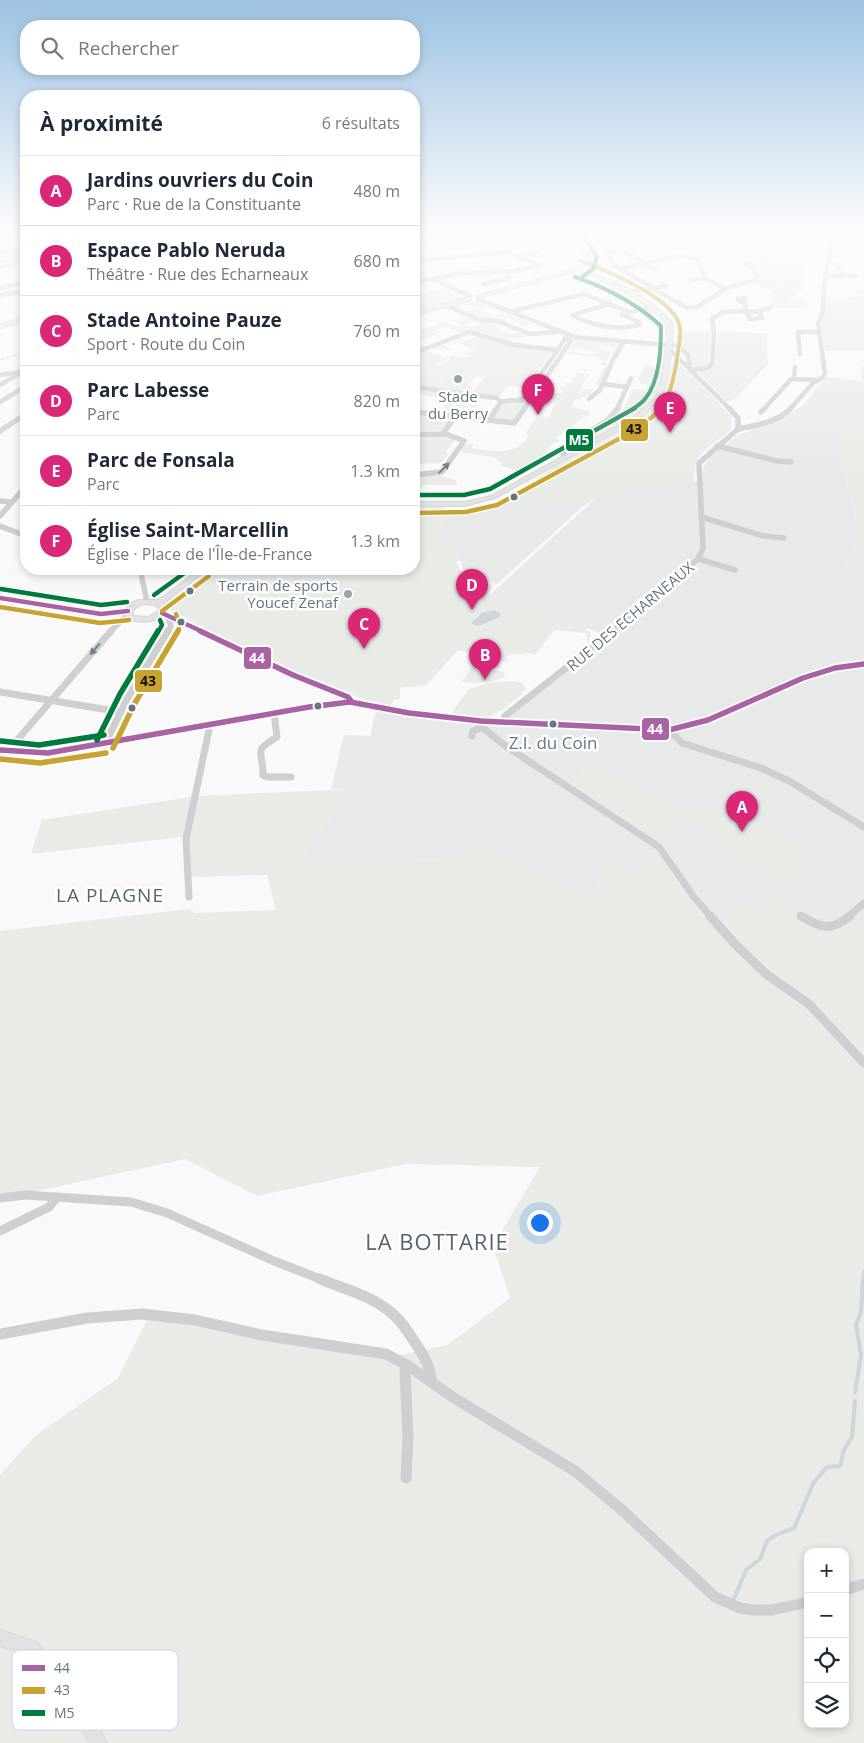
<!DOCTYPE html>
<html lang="fr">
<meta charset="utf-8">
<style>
body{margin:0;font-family:"Open Sans",sans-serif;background:#f6f6f7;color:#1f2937}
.controls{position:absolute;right:15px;bottom:15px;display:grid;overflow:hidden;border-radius:10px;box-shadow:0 2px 8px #0003}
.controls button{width:45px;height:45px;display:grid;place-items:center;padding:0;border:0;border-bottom:1px solid #e0e1e3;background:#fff;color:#1f2937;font:25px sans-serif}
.you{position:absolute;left:539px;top:1222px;width:18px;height:18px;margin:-12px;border:4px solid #fff;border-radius:50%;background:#1a73e8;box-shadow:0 0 0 8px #1a73e833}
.badge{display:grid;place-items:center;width:32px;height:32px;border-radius:50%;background:#db2777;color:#fff;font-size:16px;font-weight:700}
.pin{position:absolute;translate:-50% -41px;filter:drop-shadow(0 1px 2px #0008)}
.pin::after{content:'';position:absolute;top:26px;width:18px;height:15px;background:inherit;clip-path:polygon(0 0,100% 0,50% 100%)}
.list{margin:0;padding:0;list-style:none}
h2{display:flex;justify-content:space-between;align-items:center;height:65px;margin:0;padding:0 20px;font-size:21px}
h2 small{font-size:16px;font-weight:400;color:#747a83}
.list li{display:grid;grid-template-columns:32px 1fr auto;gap:15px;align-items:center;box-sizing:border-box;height:70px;padding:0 20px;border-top:1px solid #e0e1e3}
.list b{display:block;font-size:19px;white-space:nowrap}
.list p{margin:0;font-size:16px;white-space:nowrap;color:#747a83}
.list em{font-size:16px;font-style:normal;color:#747a83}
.icon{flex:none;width:28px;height:28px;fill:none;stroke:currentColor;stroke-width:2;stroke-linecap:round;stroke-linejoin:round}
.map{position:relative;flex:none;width:864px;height:1743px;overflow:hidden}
.search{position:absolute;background:#fff;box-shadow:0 2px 8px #0003;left:20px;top:20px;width:400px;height:55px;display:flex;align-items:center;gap:12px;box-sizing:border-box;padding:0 18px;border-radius:20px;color:#747a83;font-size:19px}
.panel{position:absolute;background:#fff;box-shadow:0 2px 8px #0003;left:20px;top:90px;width:400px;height:485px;border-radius:20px}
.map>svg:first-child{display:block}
</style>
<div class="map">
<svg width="864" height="1743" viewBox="0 0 864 1743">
<rect width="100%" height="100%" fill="#f9f9f9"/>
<!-- built -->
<g fill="#e8e9e9">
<polygon points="441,288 462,298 422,309 414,305 414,290 423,294"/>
<polygon points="414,358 449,370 434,388 414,386"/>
<polygon points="804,404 839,412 842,423 840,456 858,526 857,538 848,558 838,585 853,570 864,564 864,931 849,923 826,924 718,921 685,880 590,902 485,843 455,859 297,862 354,789 331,789 344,735 370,736 377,708 481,721 509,717 611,637 491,594 596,498 694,481 703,482 703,468 709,457 739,435 789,415"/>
<polygon points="437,437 455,439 448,450 445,450 448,455 441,463 414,464 414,439"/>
<polygon points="512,494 582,507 497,584 467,575 463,570 456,547 437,534 452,510 465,513 499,502"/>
</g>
<!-- green -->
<g fill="#e8ebe6" fill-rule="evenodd">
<polygon points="735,246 770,247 772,249 795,252 795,261 805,262 801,275 803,290 788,299 806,300 806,309 768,307 774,294 769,290 752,283 759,279 755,268 740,256"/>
<polygon points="856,289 864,290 864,351 825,351 820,324 825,311 825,298 860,297"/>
<path d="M468,302H478L491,307L478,309L493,316L500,314L502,315L500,319L507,317L497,311L500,310L504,314L515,317L513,318H518L532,324L522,326L520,323L517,324L520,322L508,318L504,319L509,321L492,320L490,317V320C480,319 471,311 463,311C468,310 471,310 476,309C472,304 467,305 461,307L463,310L452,306Z"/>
<path d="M467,318L479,321L463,324L468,327L479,325L477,323C484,321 495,322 501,324L495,328L511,334L517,332L525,334L522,338H511L510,341L532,344L531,346L516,344L497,337L466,331L458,333V332L445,327L437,330L442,332L414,344V333L427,328V333L428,327L442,323L465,327L454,320Z"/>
<polygon points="678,332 711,332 708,365 698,367 691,365 688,354 676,339"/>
<polygon points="717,332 767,333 768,364 734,400 726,401 698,372 712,368 715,364"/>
<polygon points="469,334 457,339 465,341 479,335 552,352 527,388 509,386 499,396 472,393 484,377 476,376 465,391 469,386 472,387 470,393 431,388 415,382 421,379 428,381 426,383 440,382 443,378 437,376 441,374 432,369 422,373 424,375 419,377 422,378 415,381 414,372 451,360 447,356 466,357 471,354 461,355 476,350 455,342 444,346 451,349 449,350 429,349 455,341 469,344 453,339"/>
<polygon points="569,338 620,344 617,350 612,350 614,347 601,345 599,349 615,353 612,352 605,363 608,364 607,372 599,386 595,385 605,366 601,365 604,361 598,357 566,354 571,351 594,355 597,352 573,348 569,349 575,342"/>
<polygon points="428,351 448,359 434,365 414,358 414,355"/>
<path d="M672,363H677L695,378L732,417L731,430C710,447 693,451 694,481L596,498L582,507L512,494L567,459L643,417L655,407L665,392Z"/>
<path d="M645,365L661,368C661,374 662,381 659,387C646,418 599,435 570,451L572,445L620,415L633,389L646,390L648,385L641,384L640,381H637Z"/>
<polygon points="861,367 864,367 864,564 853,570 838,586 835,585 857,539 858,526 840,456 842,423 839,412 804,404 826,377 861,381"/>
<path d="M582,369H588L579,385L587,374H589L581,387L584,389L579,393L586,389H593L589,396L581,397L580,399L583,400L575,399L572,407L588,411L591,415L584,417L556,438L561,441L553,443L546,452L553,455L521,472L500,465L502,463L494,457L460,452L466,444H474L472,448C495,451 515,457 529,435L526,433L536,418L549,417L555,403L549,395L539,394L544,388L545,390L544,393H562L564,390H559L560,387L569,386L564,382L573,383L575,381L569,380L578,376L574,372L584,374L586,371L581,370Z"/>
<polygon points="414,388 468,395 455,402 446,414 441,413 451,399 414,394"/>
<polygon points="470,395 493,398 492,400 480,399 477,406 473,408 468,405 467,402 466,405 470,408 457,407 453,415 448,414 457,402 467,398 475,401 469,397"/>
<polygon points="510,401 521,403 524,406 513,421 494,418 503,404"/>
<polygon points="414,415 446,420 448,421 441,430 421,432 419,428 414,428"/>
<polygon points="414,476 440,476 456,480 457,485 421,485 421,487 416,487 420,482 414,487"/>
<path d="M414,506H435L452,510L437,534L456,547L460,561H457C461,579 476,580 492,584L493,587L488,593L587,628L585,630L591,632L589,634L592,636L589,638V643L587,645V633L554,630L535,655L529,653L508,655L506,659L509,660L508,662L458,650L426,685L400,688V699L394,700L391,707L368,701L258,658L169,609V605L172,602L213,569H414Z"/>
<path d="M472,666L503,672L505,675C497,684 473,683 462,682Z"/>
<path d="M513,681L522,683L526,690L521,692L523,693C492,719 491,720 450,715L469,689L488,683Z"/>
<path d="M586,760L687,813L698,803L732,821L746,811L829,864L778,890L826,924L849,923L864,931V1743H0V1475L35,1436L118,1378L148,1318L324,1341L387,1358L447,1345L510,1298L493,1246L540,1167L406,1164L257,1196L185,1159L0,1199V931L189,909L195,913L276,910L267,875L190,877L183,837L31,854L42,820L198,796L354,789L297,862L455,859L485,843L590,902L604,858L629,874L659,854L685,880L718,920L778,890L685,816L657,842L571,786ZM808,1552H845V1724H808Z"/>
</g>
<!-- water -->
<polygon fill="#ced6d9" points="495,610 501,614 498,618 478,626 471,623 482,613"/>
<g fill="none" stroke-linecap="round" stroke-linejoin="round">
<!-- stream-far2 -->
<g stroke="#ced6d9" stroke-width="1">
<polyline points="0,244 26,241"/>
<polyline points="763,246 764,258 762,261 771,268 774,277 768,281 777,286 773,294"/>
</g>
<!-- stream-far1 -->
<polyline stroke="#ced6d9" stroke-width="3" points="863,1280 864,1271"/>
<!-- stream -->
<g stroke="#ced6d9" stroke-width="4">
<polyline points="855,1393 861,1355 856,1325 861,1312 863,1279"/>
<polyline points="733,1601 746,1570 760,1559 767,1541 776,1535 794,1528 814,1482 827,1467 840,1466 844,1450 852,1437 855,1401"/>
</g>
<!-- river -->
<polygon fill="#ced6d9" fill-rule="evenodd" points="26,261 26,265 0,269 0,265"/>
<defs>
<g id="secondary">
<path d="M582,243L585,245L591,257L589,264L583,269C612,278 652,299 672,322C674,333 672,342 671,353C666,388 667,398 637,420L495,498L465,506H414V502H465L491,496L633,418L650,403L655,397L661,383L667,338L666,322L651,309L625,292L597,278L578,271L481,297L476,296L579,267L584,263L585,257L579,245Z"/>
<polygon points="469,297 472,299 471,300 414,316 414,312"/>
<polygon points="26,317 26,321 0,328 0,324"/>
<path d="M200,569H208L164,603L168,610L166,612L296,673L351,695L354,700L409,710L481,718L669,727C700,723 726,708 755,695C789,679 826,665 864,661V667C827,670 792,684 758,699C729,713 702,728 669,733L481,724L409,716L350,705L309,710L48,756L0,753V747L48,750L309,704L345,700L290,677L163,616C151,624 139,623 127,619L125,614L101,616L0,600V596L101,612L126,609L131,603L139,600H157L163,597ZM143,604L155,605L160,610L148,617L134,616L132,611L137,607Z"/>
<polygon points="0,1630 36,1642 76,1685 107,1743 90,1743 64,1697 25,1654 0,1646"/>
</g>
<polygon id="primary" points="26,254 26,258 0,262 0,258"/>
</defs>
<!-- secondary casing -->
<use href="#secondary" stroke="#d5d6d7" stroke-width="2"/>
<!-- primary casing -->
<use href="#primary" stroke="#d5d6d7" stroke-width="3"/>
<!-- street-far4 -->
<g stroke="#cecfd0" stroke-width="4.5">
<polyline points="862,234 864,234"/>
<polyline points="842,235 861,241"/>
<polyline points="414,236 423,234"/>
<polyline points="496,237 512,234"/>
<polyline points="414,242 454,237 454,234"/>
<polyline points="414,246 552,237"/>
<polyline points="0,252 26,248"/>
<polyline points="520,256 539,252"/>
<polygon points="680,256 698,259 705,278 726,289 697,307 687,308 620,269"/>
<polyline points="828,260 837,266 844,276"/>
<polyline points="414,261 506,252 540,265"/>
<polyline points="620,269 615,266 607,253 621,250 657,270"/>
<polyline points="825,277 847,275 856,277"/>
<polyline points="433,279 460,273 515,271 540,265"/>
<polyline points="692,280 705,278"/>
<polyline points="414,282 432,279 470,296"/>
<polyline points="484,284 509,278 507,272"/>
<polyline points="0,288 26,283"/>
<polyline points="726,288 757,280 753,268 746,264"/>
<polyline points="626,292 667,286"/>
<polyline points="0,295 24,292"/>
<polyline points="478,299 575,337 678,346 688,355 690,370"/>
<path d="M610,304L572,315C593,326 615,331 639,325L640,323L622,314L651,307"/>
<polyline points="445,305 480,320 498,321 529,334 557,332"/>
<polygon points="746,311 759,312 762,318 750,319"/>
<polyline points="757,311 770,308"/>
<polyline points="509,312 584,294 629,312"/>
<polyline points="669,349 730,409"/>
<polyline points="414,353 469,332 514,345 557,350"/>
<polyline points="800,354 798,332 819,332"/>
<polyline points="690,370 708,368 712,364 714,333 712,319 723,312 746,311 744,298 738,298 739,301 743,302"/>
<polyline points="0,375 26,371"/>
<polyline points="794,378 795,367"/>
<polyline points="604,384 627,387"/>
<polyline points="0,385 20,373"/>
<polyline points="414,387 497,398 501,402"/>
<polyline points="589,399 600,390 613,360 624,341"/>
<polyline points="518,400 525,397 568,335"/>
<polyline points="0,402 26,386"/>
<polyline points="496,409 501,402 510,400 522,401"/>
<polyline points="524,409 571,341 565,338"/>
<polyline points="617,409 631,378"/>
<polyline points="764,409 791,379 817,380"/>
<polyline points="790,409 813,383 823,377 825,373 818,324 823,310 824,285 831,244"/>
</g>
<!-- street-far3 -->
<g stroke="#cecfd0" stroke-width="5.5">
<polyline points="414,412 514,423 525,408"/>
<polyline points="761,412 765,408"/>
<polyline points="482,420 491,417 497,408"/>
<path d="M738,429C755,426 780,421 791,408"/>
<polyline points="0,431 26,414"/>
<polyline points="443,433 455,417"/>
<polyline points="414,435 446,434 464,441 442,472 414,475"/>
<polyline points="717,446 777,461 791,462"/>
<polyline points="565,457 563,452 568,446 609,419 618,408"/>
<polyline points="0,501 12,502"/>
<polyline points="0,516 26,486"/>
<polyline points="701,517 764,536 784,538"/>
<polyline points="0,526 26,536"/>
<polyline points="698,559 735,570"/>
<polyline points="140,569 147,602"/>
<polyline points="110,632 128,614"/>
<polyline points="168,632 171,626 168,617"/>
<polyline points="611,632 698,559 703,548 699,463 738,429 738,418 729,408"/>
</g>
<!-- street-far2 -->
<g stroke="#cecfd0" stroke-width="7">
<polyline points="0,692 121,712"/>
<path d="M274,713L277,737C252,752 263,749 263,775L267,777H291"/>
<polyline points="481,721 482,727 504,745 659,847 694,897 711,917"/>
<polyline points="502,722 505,716 613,631"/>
<polyline points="669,730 682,743 761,768 791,782 864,827"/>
<polyline points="472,736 473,731 482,727"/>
<polyline points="105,744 127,699 168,631"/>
<polyline points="0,760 111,631"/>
<polyline points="189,897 186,839 209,730 208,725"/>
<polyline points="801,916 803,917"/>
<polyline points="848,917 864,903"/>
</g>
<!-- street-far1 -->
<g stroke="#cecfd0" stroke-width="9">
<polyline points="710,916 735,944 766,974 809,1004 864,1063"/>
<path d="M801,916C821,928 830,932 850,916"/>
<polyline points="0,1198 25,1195 131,1202 167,1213 274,1261 323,1280"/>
<polyline points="0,1231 49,1207 57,1197"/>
</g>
<!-- street -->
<g stroke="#cecfd0" stroke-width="11">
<path d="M320,1279C347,1290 377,1297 398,1319C404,1325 409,1334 414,1341C422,1353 430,1365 431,1379"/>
<polyline points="0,1334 87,1318 142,1314 195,1320 262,1335 386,1354 407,1365 454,1398 575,1471 622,1510 715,1597 740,1608 754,1610 772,1610 808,1602"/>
<polyline points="406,1478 408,1437 405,1372 407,1365"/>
<polyline points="845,1590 864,1584"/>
</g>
<!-- secondary -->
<use href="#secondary" fill="#e1e2e2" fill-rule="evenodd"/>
<!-- primary -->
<use href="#primary" fill="#e1e2e2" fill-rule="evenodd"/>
<!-- rail -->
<g stroke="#c3c5c6" stroke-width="1" stroke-dasharray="4.5 2" stroke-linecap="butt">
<polyline points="414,250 545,241 864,243"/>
<polyline points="0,360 26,352"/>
</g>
<defs>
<polyline id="secondary-bridge" points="577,238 582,245"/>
</defs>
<!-- secondary-bridge casing -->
<use href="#secondary-bridge" stroke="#d5d6d7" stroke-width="7" stroke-linecap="butt"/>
<!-- street-bridge -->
<polyline stroke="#cecfd0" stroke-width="4.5" points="830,242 831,244"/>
<!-- secondary-bridge -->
<use href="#secondary-bridge" stroke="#e1e2e2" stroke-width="5.5"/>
<defs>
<g id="bus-1-far1">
<polyline points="0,598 101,614 128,611"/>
<polyline points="162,613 203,632"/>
</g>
<g id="bus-1">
<polyline points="200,631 293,675 348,697 352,702"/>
<polyline points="0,750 48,753 309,707 350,702 409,713 481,721 669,730 708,720 803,678 835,668 864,664"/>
</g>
<path id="bus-2-far2" d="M581,261C606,270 667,296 678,321C683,332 678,347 677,359C674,377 671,394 660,409"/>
<g id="bus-2-far1">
<polyline points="414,513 466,512 497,505 626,435 651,418 661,408"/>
<polyline points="0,607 100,623 129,620"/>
<polyline points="162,611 209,576"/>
<polyline points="176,614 180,625 178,632"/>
</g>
<g id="bus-2">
<polyline points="113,748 135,703 178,631"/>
<polyline points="0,759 40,763 106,753"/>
</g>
<g id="bus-3-far2">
<polyline points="583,234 597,257 593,269 583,276"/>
<path d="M575,277C607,288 636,303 661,326C661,348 660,381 645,399C642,403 637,406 633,409"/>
</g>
<g id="bus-3-far1">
<polyline points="414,495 464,495 490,489 635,408"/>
<polyline points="1,589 101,605 127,602"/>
<polyline points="154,595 190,569"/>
<polyline points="158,632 162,625 160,620"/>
</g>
<g id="bus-3">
<polyline points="97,740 120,694 158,631"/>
<polyline points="1,741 39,745 104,735"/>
</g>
</defs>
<!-- bus-1-far1 casing -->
<use href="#bus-1-far1" stroke="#fff" stroke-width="7"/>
<!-- bus-1 casing -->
<use href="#bus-1" stroke="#fff" stroke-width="9"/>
<!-- bus-2-far2 casing -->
<use href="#bus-2-far2" stroke="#fff" stroke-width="5.5"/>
<!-- bus-2-far1 casing -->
<use href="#bus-2-far1" stroke="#fff" stroke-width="7"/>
<!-- bus-2 casing -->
<use href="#bus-2" stroke="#fff" stroke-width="9"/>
<!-- bus-3-far2 casing -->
<use href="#bus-3-far2" stroke="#fff" stroke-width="5.5"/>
<!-- bus-3-far1 casing -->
<use href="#bus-3-far1" stroke="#fff" stroke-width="7"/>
<!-- bus-3 casing -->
<use href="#bus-3" stroke="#fff" stroke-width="9"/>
<!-- bus-1-far1 -->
<use href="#bus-1-far1" stroke="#a963a5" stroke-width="4.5"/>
<!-- bus-1 -->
<use href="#bus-1" stroke="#a963a5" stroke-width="5.5"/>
<!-- bus-2-far2 -->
<use href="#bus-2-far2" stroke="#c9a332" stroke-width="4"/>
<!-- bus-2-far1 -->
<use href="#bus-2-far1" stroke="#c9a332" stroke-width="4.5"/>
<!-- bus-2 -->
<use href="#bus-2" stroke="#c9a332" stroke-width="5.5"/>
<!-- bus-3-far2 -->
<use href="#bus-3-far2" stroke="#007b3d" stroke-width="4"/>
<!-- bus-3-far1 -->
<use href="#bus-3-far1" stroke="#007b3d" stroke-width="4.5"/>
<!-- bus-3 -->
<use href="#bus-3" stroke="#007b3d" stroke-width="5.5"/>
</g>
<!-- one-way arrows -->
<defs><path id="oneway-solid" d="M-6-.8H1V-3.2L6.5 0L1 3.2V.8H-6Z" transform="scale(1.25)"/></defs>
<g fill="#707f8b">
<use href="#oneway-solid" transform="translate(444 468) rotate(-45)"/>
<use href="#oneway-solid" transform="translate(95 649) rotate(131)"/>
</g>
<!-- sky -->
<linearGradient id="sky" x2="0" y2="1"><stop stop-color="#9dc2e2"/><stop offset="0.49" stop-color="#fcfcfc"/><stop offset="1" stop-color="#fcfcfc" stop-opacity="0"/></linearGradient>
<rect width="864" height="478" fill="url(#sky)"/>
<!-- markers -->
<g fill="#99a4ac" stroke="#fff" stroke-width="2">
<circle cx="458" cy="379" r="5"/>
<circle cx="348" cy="594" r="5"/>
</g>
<g fill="#657683" stroke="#fff" stroke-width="2">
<circle cx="514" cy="497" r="4.5"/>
<circle cx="190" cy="591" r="4.5"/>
<circle cx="181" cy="622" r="4.5"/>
<circle cx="318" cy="706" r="4.5"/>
<circle cx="132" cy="708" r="4.5"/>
<circle cx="553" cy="724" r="4.5"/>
</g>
<g text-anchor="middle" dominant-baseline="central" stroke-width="5" stroke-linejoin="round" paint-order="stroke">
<!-- far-poi labels -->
<g font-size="15" fill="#657683" stroke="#fff">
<text x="458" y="396">Stade<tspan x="458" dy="17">du Berry</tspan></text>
<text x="338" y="585" text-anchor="end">Terrain de sports<tspan x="338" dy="17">Youcef Zenaf</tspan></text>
</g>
<!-- far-street labels -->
<g font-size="15" fill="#657683" stroke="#fff">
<text transform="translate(630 616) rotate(-40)">RUE DES ECHARNEAUX</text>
</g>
<!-- bus labels -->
<g font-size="17" fill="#657683" stroke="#fff">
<text x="553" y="742">Z.I. du Coin</text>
</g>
<!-- neighbourhood labels -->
<g font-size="19" letter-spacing="1" fill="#57646e" stroke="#fff">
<text x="110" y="895">LA PLAGNE</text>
</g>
<!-- near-neighbourhood labels -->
<g font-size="22" letter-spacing="1" fill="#57646e" stroke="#fff">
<text x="437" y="1241">LA BOTTARIE</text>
</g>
</g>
<!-- legend -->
<rect x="12" y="1650" width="166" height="80" rx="8" fill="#fff" stroke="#d1d6da" stroke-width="1"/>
<rect x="22" y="1665" width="23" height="6" fill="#a963a5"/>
<rect x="22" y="1687" width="23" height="7" fill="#c9a332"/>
<rect x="22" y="1710" width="23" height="6" fill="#007b3d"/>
<g font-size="14" fill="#657683">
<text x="54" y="1673">44</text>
<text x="54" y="1695">43</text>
<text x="54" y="1718">M5</text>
</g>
<g stroke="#fff" stroke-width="2">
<rect x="620" y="418" width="29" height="24" rx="5" fill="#c9a332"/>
<rect x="565" y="428" width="29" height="24" rx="5" fill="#007b3d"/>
<rect x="243" y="646" width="29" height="24" rx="5" fill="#a963a5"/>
<rect x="134" y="669" width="29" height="24" rx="5" fill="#c9a332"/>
<rect x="641" y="717" width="29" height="24" rx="5" fill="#a963a5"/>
</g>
<g font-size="14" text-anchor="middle" font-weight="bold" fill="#fff">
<text x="579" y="445">M5</text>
<text x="257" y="663">44</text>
<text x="655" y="734">44</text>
</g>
<g font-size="14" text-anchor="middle" font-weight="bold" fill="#111">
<text x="634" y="434">43</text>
<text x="148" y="686">43</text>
</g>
</svg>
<div class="controls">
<button>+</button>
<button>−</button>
<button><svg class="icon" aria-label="locate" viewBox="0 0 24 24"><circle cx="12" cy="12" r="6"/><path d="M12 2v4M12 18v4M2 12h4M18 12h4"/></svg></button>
<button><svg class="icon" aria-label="layers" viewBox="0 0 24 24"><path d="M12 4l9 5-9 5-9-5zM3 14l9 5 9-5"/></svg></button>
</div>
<div class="you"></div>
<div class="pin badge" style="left:742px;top:832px">A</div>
<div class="pin badge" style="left:485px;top:680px">B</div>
<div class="pin badge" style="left:364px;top:649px">C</div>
<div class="pin badge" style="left:472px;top:610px">D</div>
<div class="pin badge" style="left:670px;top:433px">E</div>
<div class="pin badge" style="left:538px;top:415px">F</div>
<div class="search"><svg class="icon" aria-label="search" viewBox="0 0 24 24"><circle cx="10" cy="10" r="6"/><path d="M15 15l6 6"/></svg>Rechercher</div>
<section class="panel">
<h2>À proximité<small>6 résultats</small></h2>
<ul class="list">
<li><span class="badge">A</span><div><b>Jardins ouvriers du Coin</b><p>Parc · Rue de la Constituante</p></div><em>480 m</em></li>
<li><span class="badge">B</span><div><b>Espace Pablo Neruda</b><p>Théâtre · Rue des Echarneaux</p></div><em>680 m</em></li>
<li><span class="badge">C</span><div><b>Stade Antoine Pauze</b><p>Sport · Route du Coin</p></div><em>760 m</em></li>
<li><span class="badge">D</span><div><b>Parc Labesse</b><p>Parc</p></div><em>820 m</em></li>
<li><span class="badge">E</span><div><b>Parc de Fonsala</b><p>Parc</p></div><em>1.3 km</em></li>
<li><span class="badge">F</span><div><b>Église Saint-Marcellin</b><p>Église · Place de l'Île-de-France</p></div><em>1.3 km</em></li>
</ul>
</section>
</div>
